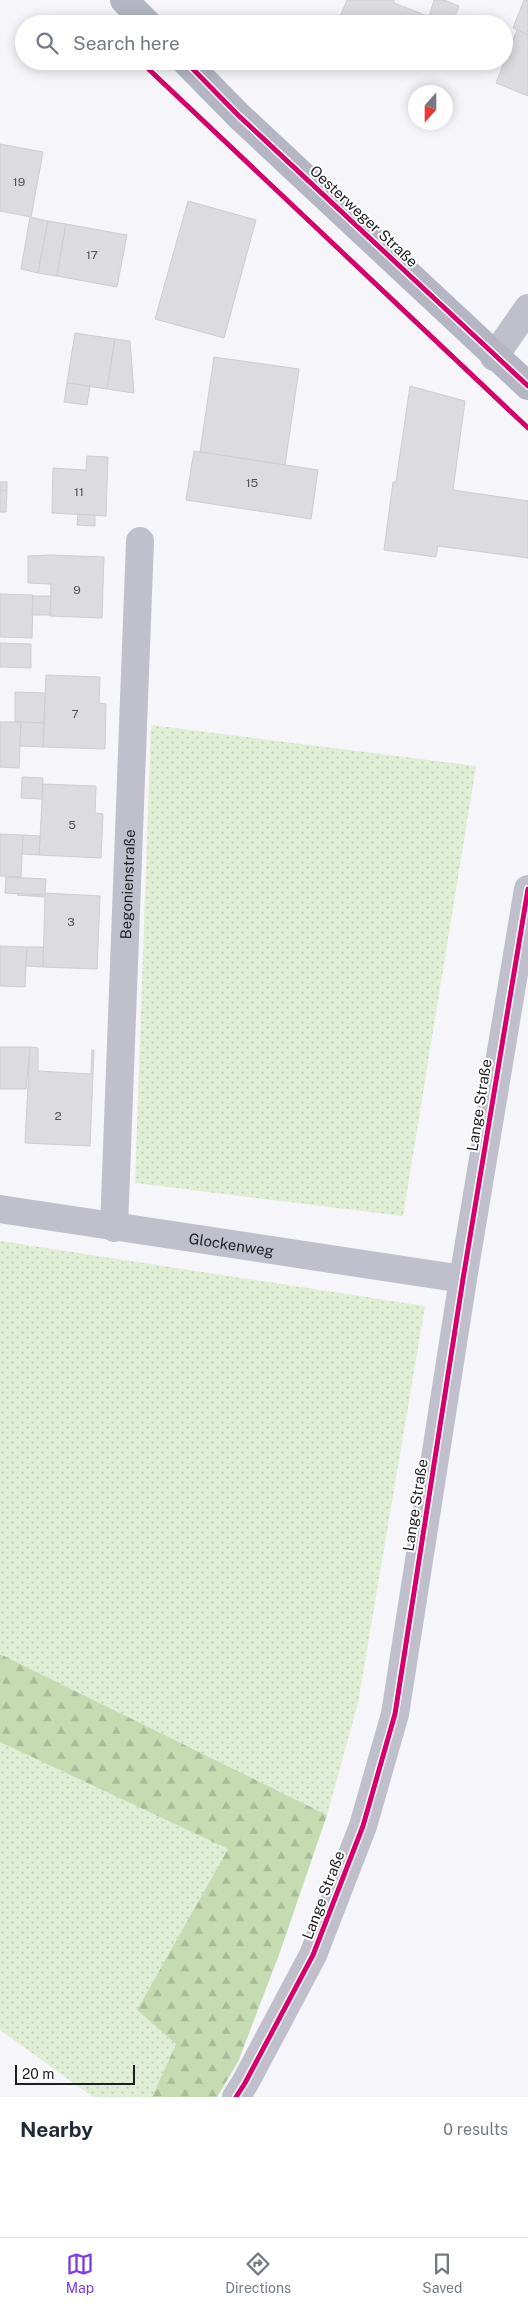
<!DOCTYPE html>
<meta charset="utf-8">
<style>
body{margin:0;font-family:"Public Sans",sans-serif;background:#f2f2f3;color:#1f2937}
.compass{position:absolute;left:408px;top:85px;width:45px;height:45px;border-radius:50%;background:#fff;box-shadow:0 2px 12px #0003;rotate:201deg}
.scale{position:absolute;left:15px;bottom:12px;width:120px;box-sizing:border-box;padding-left:5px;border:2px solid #1e1e23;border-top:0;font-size:14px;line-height:18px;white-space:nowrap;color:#1e1e23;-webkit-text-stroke:4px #fff;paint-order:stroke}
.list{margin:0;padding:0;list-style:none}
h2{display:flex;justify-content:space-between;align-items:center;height:65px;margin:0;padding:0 20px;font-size:21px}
h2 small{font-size:16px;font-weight:400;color:#747a83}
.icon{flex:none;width:28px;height:28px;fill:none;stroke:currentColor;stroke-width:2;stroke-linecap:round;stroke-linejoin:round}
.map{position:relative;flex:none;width:528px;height:2097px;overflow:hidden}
.search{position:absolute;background:#fff;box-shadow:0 2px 12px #0003;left:15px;right:15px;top:15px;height:55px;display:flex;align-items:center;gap:12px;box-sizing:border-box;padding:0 18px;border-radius:28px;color:#747a83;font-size:19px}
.sheet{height:140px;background:#fff}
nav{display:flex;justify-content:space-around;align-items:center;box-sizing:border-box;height:70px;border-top:1px solid #e0e1e3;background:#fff;font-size:14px;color:#747a83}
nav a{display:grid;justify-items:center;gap:2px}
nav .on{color:#7c3aed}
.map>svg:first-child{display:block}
</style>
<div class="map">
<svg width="528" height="2097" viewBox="0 0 528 2097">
<defs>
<pattern id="grass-dots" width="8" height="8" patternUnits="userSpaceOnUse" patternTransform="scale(1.25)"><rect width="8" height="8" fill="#e0eed6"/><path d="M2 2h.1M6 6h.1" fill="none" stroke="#c0ccb7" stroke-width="1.8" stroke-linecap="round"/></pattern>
<pattern id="forest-firs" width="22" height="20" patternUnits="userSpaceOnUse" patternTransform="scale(1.25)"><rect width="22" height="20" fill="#c5dbb1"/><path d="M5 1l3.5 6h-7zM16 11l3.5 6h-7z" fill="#a9bc98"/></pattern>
</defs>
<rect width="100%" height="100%" fill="#f5f5fa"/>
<!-- grass -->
<g fill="url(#grass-dots)">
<polygon points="151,725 476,766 403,1216 135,1183"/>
<polygon points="0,1241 425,1306 358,1703 327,1815 0,1654"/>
<polygon points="0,1742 228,1849 137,2010 176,2044 152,2097 93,2097 0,2030"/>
</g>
<!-- forest -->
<polygon fill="url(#forest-firs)" points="0,1654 327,1815 280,1952 238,2062 217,2097 152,2097 176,2044 137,2010 228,1849 0,1742"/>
<!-- building -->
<g fill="#dbdbe0" stroke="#cdcdd2">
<polygon points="347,0 394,0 394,3 430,17 427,24 337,24"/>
<polygon points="434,0 444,0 459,6 452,24 427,24"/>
<polygon points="524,0 528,0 528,35 513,28"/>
<polygon points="517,30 528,35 528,96 496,83"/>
<polygon points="0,144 43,152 31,217 0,211"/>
<polygon points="188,201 256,220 224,338 155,319"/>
<polygon points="30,217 48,221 38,273 21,269"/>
<polygon points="48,221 66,224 57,276 38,273"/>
<polygon points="66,224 127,235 117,287 57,276"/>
<polygon points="75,333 115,339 107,389 67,383"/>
<polygon points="115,339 130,341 134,393 107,389"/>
<polygon points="214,357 299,369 285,465 200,452"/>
<polygon points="67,383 90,386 87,405 64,402"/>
<polygon points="410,386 465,401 453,490 528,501 528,558 438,546 436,557 384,550 393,482 396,482"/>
<polygon points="194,451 318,470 311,519 186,500"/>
<polygon points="87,456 108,457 106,516 52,513 53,468 86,470"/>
<polygon points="0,482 7,482 7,491 0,490"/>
<polygon points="0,490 7,491 6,512 0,512"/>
<polygon points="78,514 95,515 95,526 77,525"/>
<polygon points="52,555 104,557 102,618 50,616 51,584 28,583 28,556"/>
<polygon points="0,594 33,595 32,638 0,637"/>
<polygon points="33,596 51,596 50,615 32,615"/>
<polygon points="0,643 31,644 31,668 0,667"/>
<polygon points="46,675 100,677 99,703 106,704 105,749 43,747"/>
<polygon points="15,692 45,693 44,723 15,722"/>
<polygon points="0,722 21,722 19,768 0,767"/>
<polygon points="21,722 44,723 43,747 20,746"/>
<polygon points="22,777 43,778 42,799 21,798"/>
<polygon points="43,784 96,786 95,813 103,814 101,858 39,855"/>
<polygon points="0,834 23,835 21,877 0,876"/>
<polygon points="23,835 40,836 39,855 22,854"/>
<polygon points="6,877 46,879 45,895 5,893"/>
<polygon points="45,893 100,896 97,969 43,967 45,897 17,895 45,895"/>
<polygon points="0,946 27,947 25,987 0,986"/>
<polygon points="27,947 43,947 43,967 26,966"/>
<polygon points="0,1047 30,1047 26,1089 0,1089"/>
<polygon points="30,1047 38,1048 38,1071 91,1074 92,1050 94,1050 90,1146 25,1143"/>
</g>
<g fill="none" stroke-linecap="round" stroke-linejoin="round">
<!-- minor -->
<g stroke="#bfc0cc" stroke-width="28">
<polyline points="494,357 528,308"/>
<path id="s1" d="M0,1209L463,1279"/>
<path id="s2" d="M114,1228L140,541"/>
</g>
<!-- tertiary -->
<polyline stroke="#bfc0cc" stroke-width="28" points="236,2097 245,2083 313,1955 363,1826 395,1714 463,1279 528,889"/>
<!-- secondary -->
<g stroke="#b5b6c4" stroke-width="28">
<polyline points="124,0 148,24"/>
<polyline points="185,61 239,116 528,386"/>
</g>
<defs>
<g id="cycleway">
<polyline points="140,61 528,428"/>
<polyline points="185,61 239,116 528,386"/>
<polyline points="236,2097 245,2083 313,1955 363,1826 395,1714 463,1279 528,889"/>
</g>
</defs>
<!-- cycleway casing -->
<use href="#cycleway" stroke="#fff" stroke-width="8"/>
<!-- cycleway -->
<use href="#cycleway" stroke="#d6006c" stroke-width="5"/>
</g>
<g text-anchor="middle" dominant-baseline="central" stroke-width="4" stroke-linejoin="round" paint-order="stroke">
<!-- number labels -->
<g font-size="12" fill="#505055">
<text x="19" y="182">19</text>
<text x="92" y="255">17</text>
<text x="252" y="483">15</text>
<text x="79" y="492">11</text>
<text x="77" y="590">9</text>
<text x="75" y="714">7</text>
<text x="72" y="825">5</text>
<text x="71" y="922">3</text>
<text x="58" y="1116">2</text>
</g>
<!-- street labels -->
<g font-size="15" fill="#1e1e23" stroke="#fff">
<text transform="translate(364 216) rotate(43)">Oesterweger Straße</text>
<text stroke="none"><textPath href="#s2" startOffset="344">Begonienstraße</textPath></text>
<text transform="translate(479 1105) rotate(-81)">Lange Straße</text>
<text stroke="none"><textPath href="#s1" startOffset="234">Glockenweg</textPath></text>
<text transform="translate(415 1505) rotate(-81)">Lange Straße</text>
<text transform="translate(323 1895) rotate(-69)">Lange Straße</text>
</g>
</g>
</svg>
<svg class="compass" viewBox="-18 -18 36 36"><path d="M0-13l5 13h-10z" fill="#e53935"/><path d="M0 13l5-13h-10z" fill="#747a83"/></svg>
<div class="scale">20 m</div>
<div class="search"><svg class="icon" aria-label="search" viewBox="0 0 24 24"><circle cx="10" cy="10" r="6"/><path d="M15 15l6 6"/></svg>Search here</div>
</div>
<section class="sheet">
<h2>Nearby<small>0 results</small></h2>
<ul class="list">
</ul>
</section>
<nav>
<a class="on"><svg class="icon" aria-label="map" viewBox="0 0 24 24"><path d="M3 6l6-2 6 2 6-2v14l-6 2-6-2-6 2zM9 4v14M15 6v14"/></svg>Map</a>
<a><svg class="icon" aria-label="directions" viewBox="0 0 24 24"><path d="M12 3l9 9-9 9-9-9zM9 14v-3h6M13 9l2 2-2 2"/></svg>Directions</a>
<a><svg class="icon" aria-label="saved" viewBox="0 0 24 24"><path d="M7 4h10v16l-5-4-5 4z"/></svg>Saved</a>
</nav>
